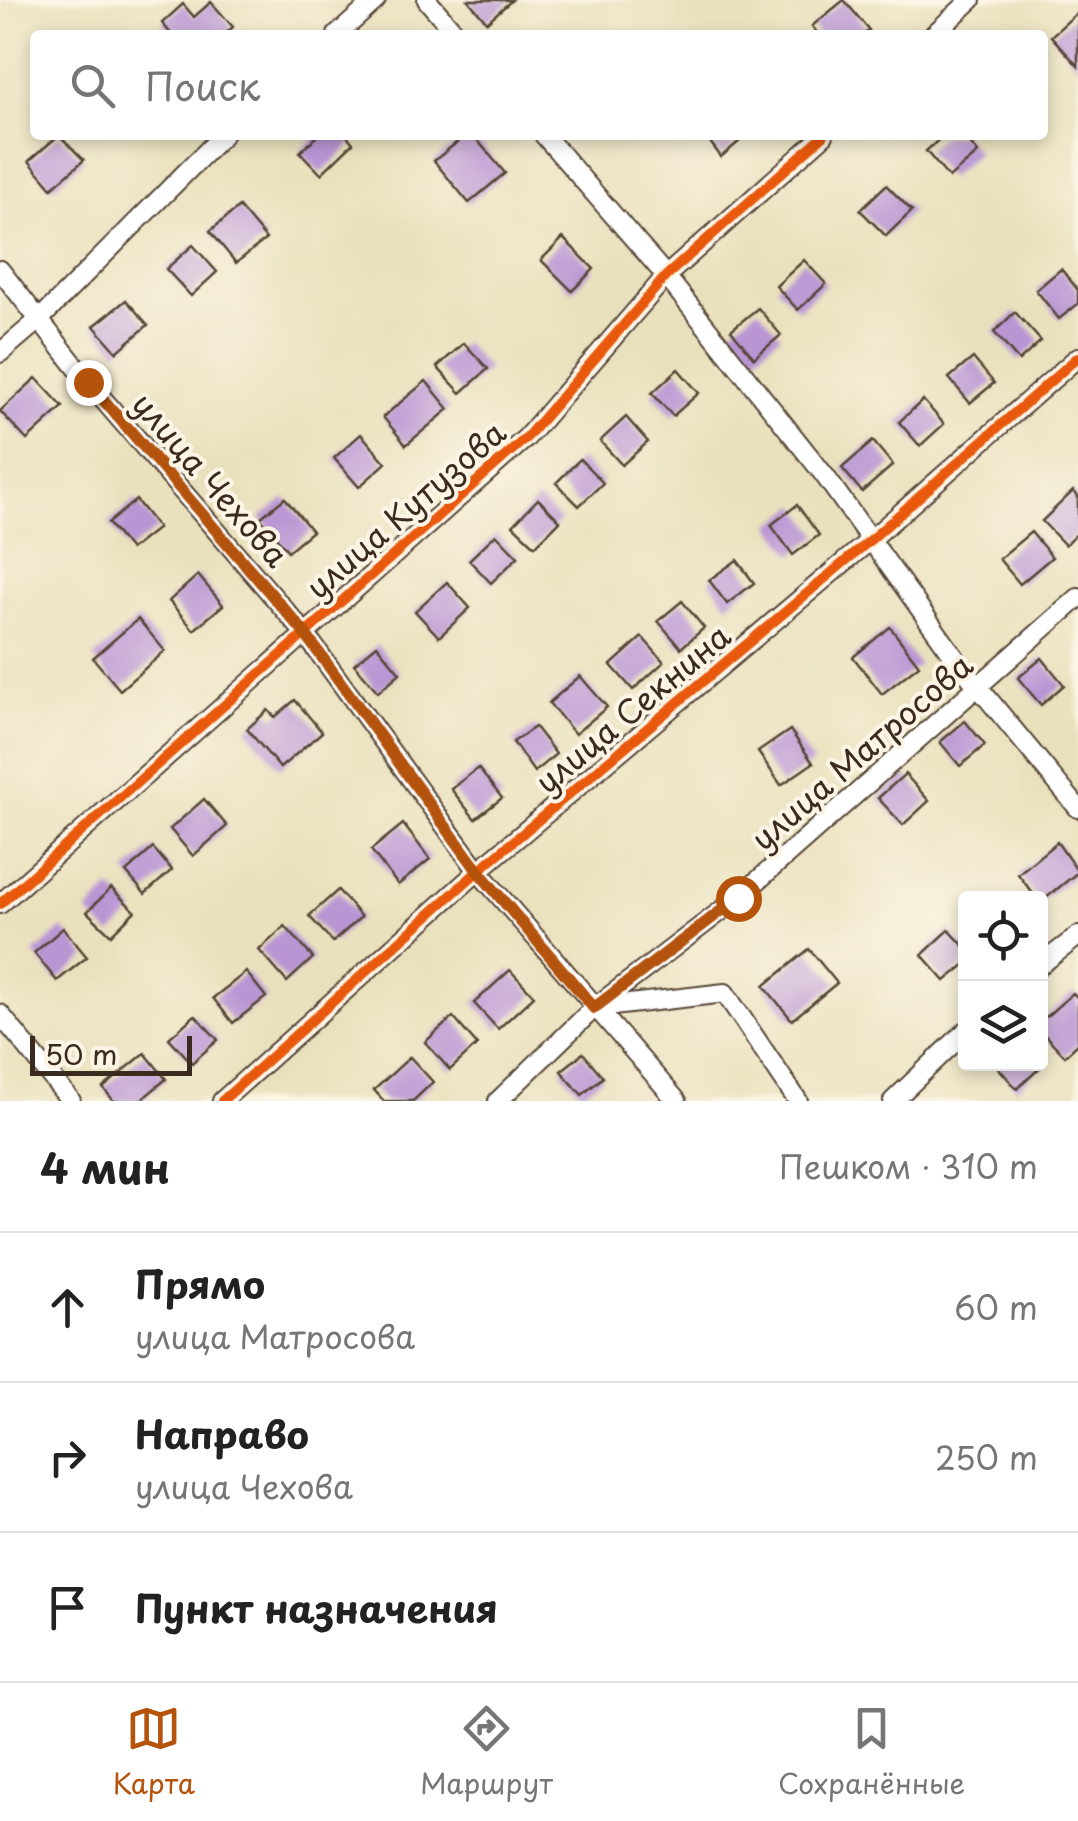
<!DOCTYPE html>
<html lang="ru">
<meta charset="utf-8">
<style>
body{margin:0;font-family:"Playpen Sans",sans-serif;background:#f6f6f6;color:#222}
.controls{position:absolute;right:30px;bottom:30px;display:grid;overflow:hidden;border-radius:10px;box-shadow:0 5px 15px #0003}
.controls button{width:90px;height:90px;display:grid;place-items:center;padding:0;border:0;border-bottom:2px solid #e0e0e0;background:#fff;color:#222;font:50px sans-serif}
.scale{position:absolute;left:30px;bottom:25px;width:162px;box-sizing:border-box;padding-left:10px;border:5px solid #3b2a1e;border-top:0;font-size:28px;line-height:35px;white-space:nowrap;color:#3b2a1e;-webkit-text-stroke:8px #fcf5e5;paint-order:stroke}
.stop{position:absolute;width:30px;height:30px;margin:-22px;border:8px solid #b45309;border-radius:50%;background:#fff}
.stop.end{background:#b45309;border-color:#fff;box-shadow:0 2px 10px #0008}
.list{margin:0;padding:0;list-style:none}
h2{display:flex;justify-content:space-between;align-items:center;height:130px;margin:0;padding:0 40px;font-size:42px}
h2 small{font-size:32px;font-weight:400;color:#767676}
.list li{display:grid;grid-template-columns:65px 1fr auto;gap:30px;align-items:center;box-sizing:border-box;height:150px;padding:0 40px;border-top:2px solid #e0e0e0}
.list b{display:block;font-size:38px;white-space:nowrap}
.list p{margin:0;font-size:32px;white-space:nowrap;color:#767676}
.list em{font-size:32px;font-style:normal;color:#767676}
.icon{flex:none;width:55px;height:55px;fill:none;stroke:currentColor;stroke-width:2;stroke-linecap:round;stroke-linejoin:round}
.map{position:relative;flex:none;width:1078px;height:1101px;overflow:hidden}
.search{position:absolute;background:#fff;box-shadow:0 5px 15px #0003;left:30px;right:30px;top:30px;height:110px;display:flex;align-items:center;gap:25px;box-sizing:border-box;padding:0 35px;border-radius:10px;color:#767676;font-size:38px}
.sheet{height:580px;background:#fff}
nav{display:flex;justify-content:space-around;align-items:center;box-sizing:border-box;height:140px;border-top:2px solid #e0e0e0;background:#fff;font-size:28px;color:#767676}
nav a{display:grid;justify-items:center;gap:5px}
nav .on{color:#b45309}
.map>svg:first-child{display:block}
</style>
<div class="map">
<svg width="1078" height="1101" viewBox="0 0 1078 1101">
<rect width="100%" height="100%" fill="#fcf5e5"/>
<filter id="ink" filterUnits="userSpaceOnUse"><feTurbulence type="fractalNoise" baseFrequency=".01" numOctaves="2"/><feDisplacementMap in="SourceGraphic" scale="20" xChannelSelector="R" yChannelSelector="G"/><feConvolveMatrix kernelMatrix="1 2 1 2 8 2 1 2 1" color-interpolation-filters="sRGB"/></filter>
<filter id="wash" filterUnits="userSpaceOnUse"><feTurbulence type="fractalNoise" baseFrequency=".0048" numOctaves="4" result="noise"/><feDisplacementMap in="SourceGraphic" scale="40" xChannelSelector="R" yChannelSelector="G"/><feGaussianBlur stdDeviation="2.25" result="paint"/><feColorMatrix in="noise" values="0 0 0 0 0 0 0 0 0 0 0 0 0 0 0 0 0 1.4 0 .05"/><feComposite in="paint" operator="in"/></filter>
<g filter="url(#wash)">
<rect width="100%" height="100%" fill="#e9e1bd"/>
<g id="blocks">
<!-- building -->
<g fill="#b995d4">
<polygon points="468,0 512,0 487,22"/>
<polygon points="844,0 869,30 863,35 819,35 812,26"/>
<polygon points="211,2 233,27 224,35 172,35 162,23 183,4 194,17"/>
<polygon points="1078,12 1078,66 1051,36"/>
<polygon points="59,135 84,160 52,188 29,161"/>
<polygon points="318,135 346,135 353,143 321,174 300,152"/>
<polygon points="466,135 473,135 505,173 469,203 434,161"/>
<polygon points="705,135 747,135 721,157"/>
<polygon points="944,135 963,135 978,153 949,178 926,151"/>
<polygon points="886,185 912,211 886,236 860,210"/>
<polygon points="239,207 266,239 236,263 210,231"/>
<polygon points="563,238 594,269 572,291 541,260"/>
<polygon points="193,245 217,272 191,296 166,269"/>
<polygon points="804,260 826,284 798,310 776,286"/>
<polygon points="1061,269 1078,290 1078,304 1059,319 1036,290"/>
<polygon points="126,300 148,325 117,352 94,326"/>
<polygon points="758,308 781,335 754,358 731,330"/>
<polygon points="1015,312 1041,341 1019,361 994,332"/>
<polygon points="464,343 488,369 461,393 437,367"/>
<polygon points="973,358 994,383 970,403 949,378"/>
<polygon points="678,369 699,393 673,416 652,393"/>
<polygon points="36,378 63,407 27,440 0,411"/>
<polygon points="426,381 449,409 406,445 383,417"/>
<polygon points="923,400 944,424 920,446 899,422"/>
<polygon points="626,417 648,442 622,465 600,441"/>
<polygon points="361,434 386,463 359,487 334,458"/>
<polygon points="873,441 893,465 862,492 842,468"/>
<polygon points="580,459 603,483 579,506 556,483"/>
<polygon points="1073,491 1078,496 1078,533 1065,545 1042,521"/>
<polygon points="285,498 312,531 288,551 260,518"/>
<polygon points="538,499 560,521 535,546 513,525"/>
<polygon points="136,500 158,528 130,550 108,523"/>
<polygon points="797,505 819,535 793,555 771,525"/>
<polygon points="1031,532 1052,557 1020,584 999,559"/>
<polygon points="496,534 518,557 491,583 469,560"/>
<polygon points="737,560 754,583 727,604 709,580"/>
<polygon points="198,575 223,605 194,630 169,601"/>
<polygon points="447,582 470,608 439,637 415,611"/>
<polygon points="682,601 704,628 681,648 658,621"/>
<polygon points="138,619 165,651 120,690 93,658"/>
<polygon points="890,627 919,665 882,694 853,657"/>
<polygon points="642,637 664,662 633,690 611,665"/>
<polygon points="377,645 400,673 378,692 354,664"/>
<polygon points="1042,658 1064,685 1041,705 1018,678"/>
<polygon points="580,676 607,707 575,734 549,703"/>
<polygon points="295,700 322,732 280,768 247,729 268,710 275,717"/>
<polygon points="965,721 985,745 960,766 940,742"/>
<polygon points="535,727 556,754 534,772 513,742"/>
<polygon points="790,730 813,763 781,785 758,752"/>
<polygon points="478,768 502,798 475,819 451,789"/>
<polygon points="905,774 929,801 903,825 878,798"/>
<polygon points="204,799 227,826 193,856 170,829"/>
<polygon points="403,824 430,859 398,885 371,850"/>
<polygon points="1057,842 1078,872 1040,903 1018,874"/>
<polygon points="153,848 172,870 145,894 126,872"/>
<polygon points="111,888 135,911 111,935 87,912"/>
<polygon points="338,890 361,917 333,942 309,916"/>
<polygon points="285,926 313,958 287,982 259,950"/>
<polygon points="63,928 87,957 57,981 34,953"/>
<polygon points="949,930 966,948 966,964 945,981 922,955"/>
<polygon points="809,949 837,983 792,1020 764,986"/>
<polygon points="510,970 534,996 498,1029 474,1003"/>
<polygon points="246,972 266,997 233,1023 213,998"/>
<polygon points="1073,993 1078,998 1078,1044 1065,1056 1040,1030 1040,1022"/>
<polygon points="195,1015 218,1040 192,1063 169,1038"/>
<polygon points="453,1017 477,1045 450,1070 425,1042"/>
<polygon points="145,1053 166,1079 140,1101 114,1101 103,1088"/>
<polygon points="583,1053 603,1077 582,1095 561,1071"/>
<polygon points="410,1057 433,1082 413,1101 384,1101 374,1090"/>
<polygon points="995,1064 1044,1064 1017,1089"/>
</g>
</g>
</g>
<g filter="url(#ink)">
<use href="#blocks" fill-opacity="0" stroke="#554536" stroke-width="2.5"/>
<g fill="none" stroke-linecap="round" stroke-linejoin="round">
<defs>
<g id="minor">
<polyline points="427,0 457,35"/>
<polyline points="337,35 376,0"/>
<polyline points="933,35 971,0"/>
<polyline points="544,135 666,276 825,476 961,666 1078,808"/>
<polyline points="0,270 88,382 303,631 478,871 677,1101"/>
<polyline points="0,353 41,318 223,135"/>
<polyline points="0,904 527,437 666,276 824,135"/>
<polyline points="1040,965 1078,936"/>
<polyline points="595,1008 725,993 798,1101"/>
<polyline points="0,1014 71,1101"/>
<polyline points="222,1101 478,871 868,542 1078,357"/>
<polyline points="498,1101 594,1008 738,898 1078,598"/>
<polyline points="893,1101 966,1031"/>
</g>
</defs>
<!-- minor casing -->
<use href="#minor" stroke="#554536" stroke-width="22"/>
<!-- minor -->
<use href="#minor" stroke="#fff" stroke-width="18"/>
<defs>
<g id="cycleway">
<polyline points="0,904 527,437 666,276 824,135"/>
<polyline points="222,1101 478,871 868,542 1078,357"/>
</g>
</defs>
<!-- cycleway casing -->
<use href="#cycleway" stroke="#fcf5e5" stroke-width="16"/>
<!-- cycleway -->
<use href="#cycleway" stroke="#e8590c" stroke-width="10"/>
</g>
</g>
<g fill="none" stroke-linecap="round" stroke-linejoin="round" filter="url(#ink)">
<!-- route -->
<polyline stroke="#b45309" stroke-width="12" points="88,382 303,631 478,871 594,1008 738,898"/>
</g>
<g text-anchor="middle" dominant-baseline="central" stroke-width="8" stroke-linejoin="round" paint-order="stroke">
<!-- street labels -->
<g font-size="32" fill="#3b2a1e" stroke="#fcf5e5">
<text transform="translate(211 479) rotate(49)">улица Чехова</text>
<text transform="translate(405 509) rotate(-41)">улица Кутузова</text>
<text transform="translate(632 708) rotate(-40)">улица Секнина</text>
<text transform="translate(861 751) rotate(-41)">улица Матросова</text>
</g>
</g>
</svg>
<div class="controls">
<button><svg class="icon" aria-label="locate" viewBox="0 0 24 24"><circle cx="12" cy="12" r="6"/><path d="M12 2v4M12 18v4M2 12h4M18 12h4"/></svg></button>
<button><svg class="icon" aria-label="layers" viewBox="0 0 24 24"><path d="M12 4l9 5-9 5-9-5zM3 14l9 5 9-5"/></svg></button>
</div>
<div class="scale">50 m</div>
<div class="stop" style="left:738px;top:898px"></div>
<div class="stop end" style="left:88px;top:382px"></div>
<div class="search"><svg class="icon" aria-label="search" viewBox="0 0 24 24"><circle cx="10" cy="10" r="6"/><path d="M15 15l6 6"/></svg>Поиск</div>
</div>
<section class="sheet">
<h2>4 мин<small>Пешком · 310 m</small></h2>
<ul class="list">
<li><svg class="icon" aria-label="ahead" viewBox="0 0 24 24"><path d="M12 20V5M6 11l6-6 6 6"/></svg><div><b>Прямо</b><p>улица Матросова</p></div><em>60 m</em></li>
<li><svg class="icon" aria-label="right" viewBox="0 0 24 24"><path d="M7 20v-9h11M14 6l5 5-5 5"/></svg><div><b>Направо</b><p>улица Чехова</p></div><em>250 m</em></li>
<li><svg class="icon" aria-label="arrive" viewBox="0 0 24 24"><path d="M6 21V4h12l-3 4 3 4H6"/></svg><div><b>Пункт назначения</b></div></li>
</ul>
</section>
<nav>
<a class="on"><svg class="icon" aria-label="map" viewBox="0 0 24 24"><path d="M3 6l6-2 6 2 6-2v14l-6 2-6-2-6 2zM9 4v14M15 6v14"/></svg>Карта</a>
<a><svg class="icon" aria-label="directions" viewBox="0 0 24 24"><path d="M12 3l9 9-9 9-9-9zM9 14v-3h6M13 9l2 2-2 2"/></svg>Маршрут</a>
<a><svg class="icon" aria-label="saved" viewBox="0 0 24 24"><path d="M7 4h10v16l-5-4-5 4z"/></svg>Сохранённые</a>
</nav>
